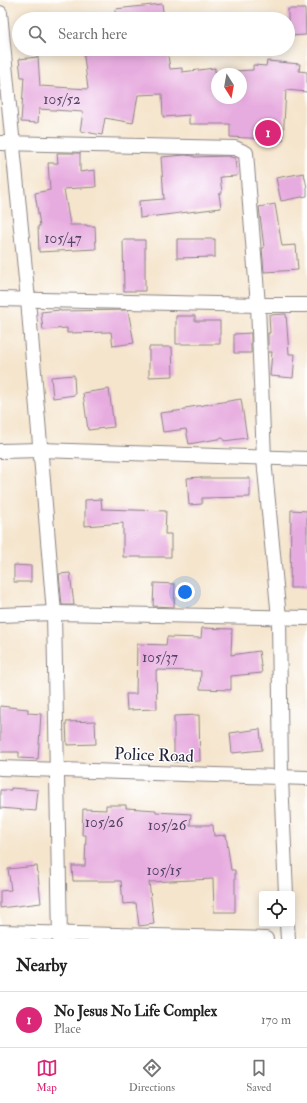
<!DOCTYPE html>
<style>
body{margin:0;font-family:"IM FELL Double Pica",serif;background:#f2f2f2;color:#222}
.controls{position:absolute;right:12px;bottom:12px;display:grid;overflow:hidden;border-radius:4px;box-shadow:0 2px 10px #0003}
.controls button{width:36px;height:36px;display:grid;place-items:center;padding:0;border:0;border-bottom:1px solid #e0e0e0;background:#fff;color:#222;font:20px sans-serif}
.compass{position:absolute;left:211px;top:68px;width:36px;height:36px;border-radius:50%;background:#fff;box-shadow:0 2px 10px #0003;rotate:169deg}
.you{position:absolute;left:185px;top:592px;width:14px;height:14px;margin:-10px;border:3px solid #fff;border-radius:50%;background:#1a73e8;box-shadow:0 0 0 6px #1a73e833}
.badge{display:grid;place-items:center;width:26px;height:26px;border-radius:50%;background:#db2777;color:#fff;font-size:13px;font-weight:700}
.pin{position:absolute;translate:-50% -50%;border:2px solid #fff;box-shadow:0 1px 4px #0006}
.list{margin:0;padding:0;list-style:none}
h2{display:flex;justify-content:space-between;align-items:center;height:52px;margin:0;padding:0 16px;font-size:17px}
h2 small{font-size:13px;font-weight:400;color:#767676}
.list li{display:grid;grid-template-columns:26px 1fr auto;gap:12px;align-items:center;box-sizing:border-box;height:56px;padding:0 16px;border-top:1px solid #e0e0e0}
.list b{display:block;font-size:15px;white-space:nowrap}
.list p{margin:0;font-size:13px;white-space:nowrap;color:#767676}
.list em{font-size:13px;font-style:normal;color:#767676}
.icon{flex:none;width:22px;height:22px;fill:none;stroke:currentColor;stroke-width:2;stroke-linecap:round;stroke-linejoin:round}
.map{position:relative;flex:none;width:307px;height:939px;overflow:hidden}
.search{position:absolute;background:#fff;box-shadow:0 2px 10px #0003;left:12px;right:12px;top:12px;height:44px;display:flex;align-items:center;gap:10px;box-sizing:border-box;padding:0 14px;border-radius:22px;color:#767676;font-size:15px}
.sheet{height:108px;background:#fff}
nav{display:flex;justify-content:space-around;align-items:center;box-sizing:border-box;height:56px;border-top:1px solid #e0e0e0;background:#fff;font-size:11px;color:#767676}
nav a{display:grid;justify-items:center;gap:2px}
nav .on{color:#db2777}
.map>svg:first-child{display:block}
</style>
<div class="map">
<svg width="307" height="939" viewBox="0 0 307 939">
<rect width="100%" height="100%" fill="#fff"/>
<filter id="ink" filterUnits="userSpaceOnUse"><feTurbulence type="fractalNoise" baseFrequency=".025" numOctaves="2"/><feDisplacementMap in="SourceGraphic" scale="8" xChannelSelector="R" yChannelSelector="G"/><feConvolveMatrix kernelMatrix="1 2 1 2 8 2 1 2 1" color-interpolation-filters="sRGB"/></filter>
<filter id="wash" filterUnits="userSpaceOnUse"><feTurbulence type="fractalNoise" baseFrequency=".012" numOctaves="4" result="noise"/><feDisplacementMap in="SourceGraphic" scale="16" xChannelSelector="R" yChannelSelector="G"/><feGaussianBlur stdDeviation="0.9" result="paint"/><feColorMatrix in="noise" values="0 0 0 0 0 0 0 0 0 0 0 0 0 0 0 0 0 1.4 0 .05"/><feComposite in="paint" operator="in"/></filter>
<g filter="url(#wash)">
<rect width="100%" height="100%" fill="#f5e5cd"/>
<g id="blocks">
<!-- building -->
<g fill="#e7acdf" fill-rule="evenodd">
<polygon points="162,4 164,19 115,19 115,9"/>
<polygon points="288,9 305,9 306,35 288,36"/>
<path d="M83,49H167L170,69L182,68V72L215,68V72L253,70V65L266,66L267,61L300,64L299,71L307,72V92L286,90L283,140L230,137V124H189V115L163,117L162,94L138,95L133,123L105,118L102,135L80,131L83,112L39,109L38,123L21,122L24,77H21L19,59L38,57L40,86L88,89ZM217,74H241V98H217Z"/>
<polygon points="57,153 80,153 80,172 95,170 96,187 64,189 70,225 87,225 87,226 95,226 96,249 39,252 38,226 40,226 35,193 50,190 48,163 58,163"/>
<polygon points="185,155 194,156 194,157 227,156 235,158 237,176 220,177 222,193 219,194 221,208 140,218 139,201 164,199 161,157"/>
<polygon points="304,173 307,188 307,196 281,201 276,178"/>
<polygon points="275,204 282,246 296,245 298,270 264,272 262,248 264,248 259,207"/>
<polygon points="177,239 215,239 215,257 177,258"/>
<polygon points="123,240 145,240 145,291 124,291"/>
<polygon points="60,310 60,311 128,310 134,343 113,346 111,332 67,333 67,328 43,330 41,312"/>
<polygon points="286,314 289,354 295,354 293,378 270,376 272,352 268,352 268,333 270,333 269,315"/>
<polygon points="176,316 195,316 195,321 220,321 220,344 176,344"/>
<polygon points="251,333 251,353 234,353 234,334"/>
<polygon points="149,347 172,347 173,376 149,377"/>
<polygon points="74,375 75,395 53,398 51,377"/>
<polygon points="109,389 114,427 88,430 83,393"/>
<polygon points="241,399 247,438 224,441 223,438 189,444 186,429 163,432 160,413 185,410 185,408"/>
<polygon points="201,477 201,478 250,478 250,497 202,498 202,504 189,505 187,478"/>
<polygon points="101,499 102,509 166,511 165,534 171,534 171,557 123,557 123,523 85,526 85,500"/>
<polygon points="291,510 307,511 307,588 290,588"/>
<polygon points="14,565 31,566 31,582 14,582"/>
<polygon points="70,573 74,605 62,605 59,574"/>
<polygon points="154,583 175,584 174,607 153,606"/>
<polygon points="202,628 232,629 231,655 259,651 262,673 231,676 231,690 200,689 201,671 156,670 157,709 127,710 126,694 136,694 137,644 166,645 167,637 201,638"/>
<polygon points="0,706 28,709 28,713 41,714 38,759 19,758 19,752 0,752"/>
<polygon points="199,715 200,761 174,762 174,716"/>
<polygon points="95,721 96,744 67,745 66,722"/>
<polygon points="260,729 262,750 232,753 230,733"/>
<polygon points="11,788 38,790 36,811 0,808 0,790 11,790"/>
<polygon points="106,805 126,805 126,808 156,810 156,812 191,814 190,825 213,825 214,836 226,835 231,870 235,870 235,912 214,912 213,879 149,882 154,924 139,926 136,903 123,904 121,881 73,881 72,866 85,866 86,835 82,835 83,809 106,810"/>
<polygon points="37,866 41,903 0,908 0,891 11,890 8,869"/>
</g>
</g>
</g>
<g filter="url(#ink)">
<use href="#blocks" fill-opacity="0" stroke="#8c8484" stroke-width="1"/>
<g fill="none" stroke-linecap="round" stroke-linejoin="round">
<defs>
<g id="street">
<polyline points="0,13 28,300 54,613 60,939"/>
<polyline points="0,143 235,148 246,153 258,305 264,459 279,618 281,778 286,894"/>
<polyline points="0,299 258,305 307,305"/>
<polyline points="0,451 41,450 307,459"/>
<polyline points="0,615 54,613 307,618"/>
<polyline points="0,768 307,778"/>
<polyline points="287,924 288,939"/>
<polyline points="0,932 266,939"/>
</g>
</defs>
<!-- street casing -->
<use href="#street" stroke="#8c8484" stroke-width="16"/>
<!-- street -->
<use href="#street" stroke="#fff" stroke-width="14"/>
</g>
</g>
<g text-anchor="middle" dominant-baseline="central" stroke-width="3" stroke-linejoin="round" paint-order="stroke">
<!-- number labels -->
<g font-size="15" fill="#534464">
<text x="62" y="99">105/52</text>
<text x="63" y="238">105/47</text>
<text x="160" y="657">105/37</text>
<text x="104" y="822">105/26</text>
<text x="167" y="825">105/26</text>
<text x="164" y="870">105/15</text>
</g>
<!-- street labels -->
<g font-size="17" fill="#22223b" stroke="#fff">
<text transform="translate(154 755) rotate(2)">Police Road</text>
</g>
</g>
</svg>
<div class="controls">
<button><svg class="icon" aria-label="locate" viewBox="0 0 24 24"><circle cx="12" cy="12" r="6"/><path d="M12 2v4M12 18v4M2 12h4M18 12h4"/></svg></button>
</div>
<svg class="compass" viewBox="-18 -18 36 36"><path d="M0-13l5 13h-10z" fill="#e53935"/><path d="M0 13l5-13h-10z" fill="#767676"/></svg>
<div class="you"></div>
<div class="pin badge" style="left:268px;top:133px">1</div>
<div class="search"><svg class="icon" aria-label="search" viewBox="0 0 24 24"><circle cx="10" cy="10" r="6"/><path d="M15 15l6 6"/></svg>Search here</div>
</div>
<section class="sheet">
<h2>Nearby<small></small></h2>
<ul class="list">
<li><span class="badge">1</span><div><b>No Jesus No Life Complex</b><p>Place</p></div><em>170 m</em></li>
</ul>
</section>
<nav>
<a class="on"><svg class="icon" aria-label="map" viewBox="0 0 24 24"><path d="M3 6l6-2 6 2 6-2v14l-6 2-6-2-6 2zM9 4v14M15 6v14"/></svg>Map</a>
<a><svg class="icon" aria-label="directions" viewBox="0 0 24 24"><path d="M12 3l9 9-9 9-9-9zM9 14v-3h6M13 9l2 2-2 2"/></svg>Directions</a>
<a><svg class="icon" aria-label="saved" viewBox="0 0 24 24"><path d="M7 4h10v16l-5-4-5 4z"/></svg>Saved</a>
</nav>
